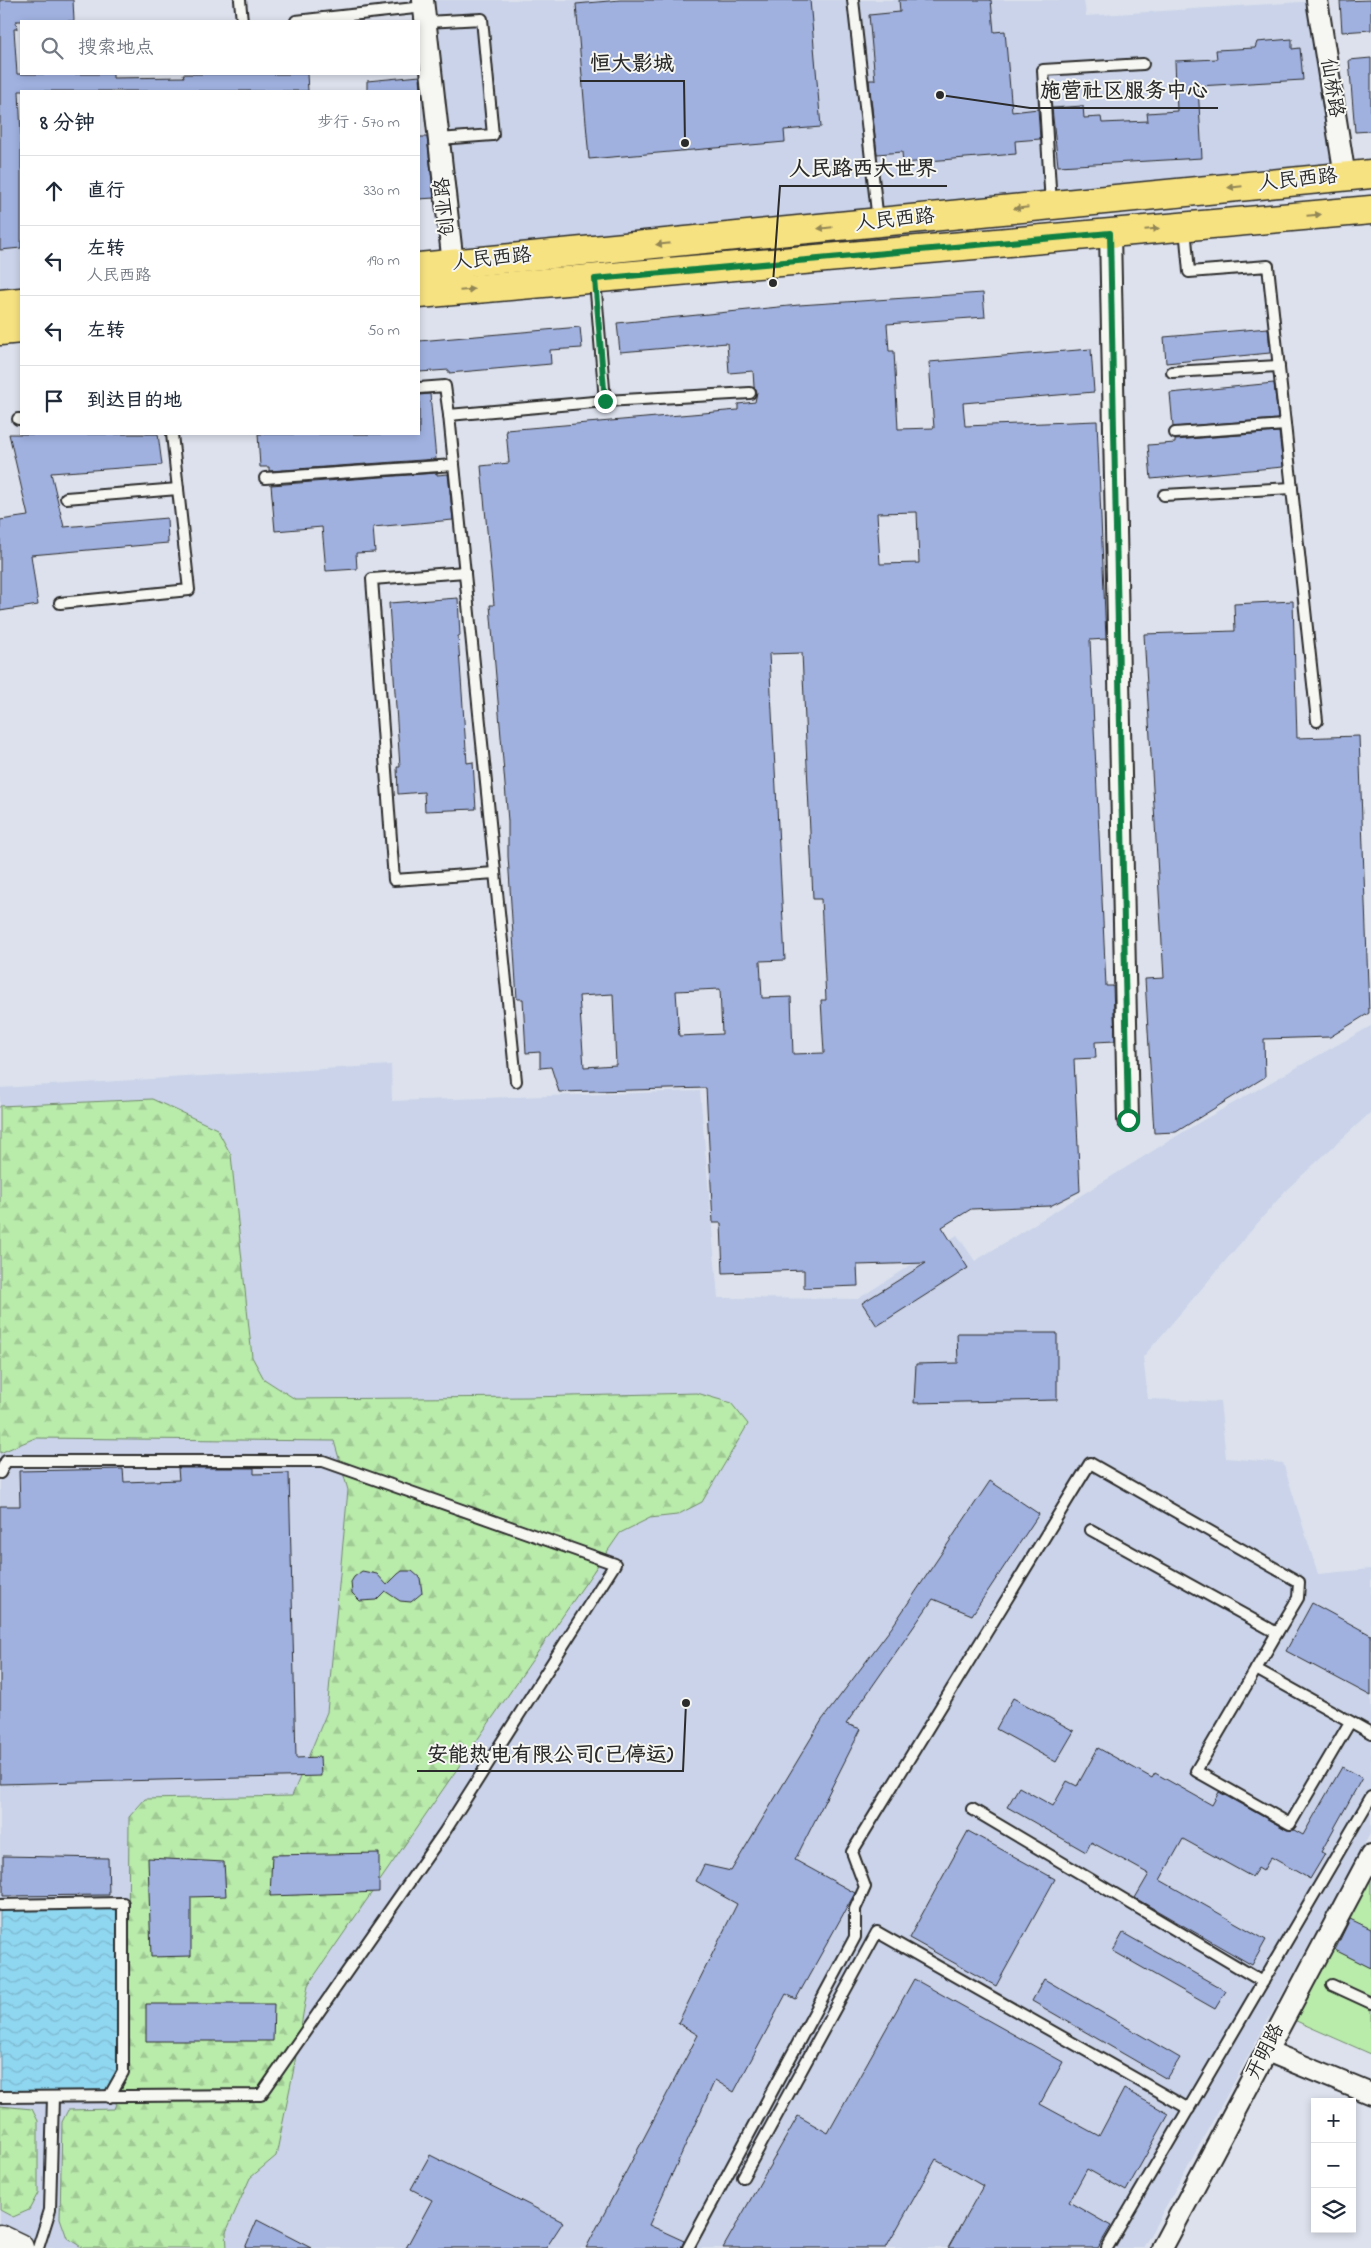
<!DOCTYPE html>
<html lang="zh">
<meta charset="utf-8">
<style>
body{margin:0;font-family:"Indie Flower","LXGW WenKai TC",sans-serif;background:#f6f6f7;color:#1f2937}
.controls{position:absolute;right:15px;bottom:15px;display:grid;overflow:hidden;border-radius:0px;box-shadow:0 2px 8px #0003}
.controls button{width:45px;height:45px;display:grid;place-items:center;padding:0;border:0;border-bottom:1px solid #e0e1e3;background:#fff;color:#1f2937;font:25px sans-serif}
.stop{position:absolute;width:15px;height:15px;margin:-11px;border:4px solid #0b8043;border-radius:50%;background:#fff}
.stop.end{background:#0b8043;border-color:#fff;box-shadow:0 1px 5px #0008}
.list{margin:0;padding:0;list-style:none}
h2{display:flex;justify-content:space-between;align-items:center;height:65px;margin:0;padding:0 20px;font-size:21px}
h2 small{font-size:16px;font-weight:400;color:#747a83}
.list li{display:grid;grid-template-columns:32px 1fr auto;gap:15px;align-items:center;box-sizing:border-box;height:70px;padding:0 20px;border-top:1px solid #e0e1e3}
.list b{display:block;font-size:19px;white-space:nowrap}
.list p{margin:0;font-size:16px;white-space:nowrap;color:#747a83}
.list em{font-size:16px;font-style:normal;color:#747a83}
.icon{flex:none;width:28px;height:28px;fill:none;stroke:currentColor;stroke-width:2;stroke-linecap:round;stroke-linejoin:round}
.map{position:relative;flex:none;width:1371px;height:2248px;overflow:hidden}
.search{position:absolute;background:#fff;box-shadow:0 2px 8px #0003;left:20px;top:20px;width:400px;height:55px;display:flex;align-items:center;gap:12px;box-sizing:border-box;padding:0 18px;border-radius:0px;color:#747a83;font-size:19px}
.panel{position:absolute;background:#fff;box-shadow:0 2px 8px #0003;left:20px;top:90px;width:400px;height:345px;border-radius:0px}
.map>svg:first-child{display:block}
</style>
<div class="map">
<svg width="1371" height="2248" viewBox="0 0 1371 2248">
<defs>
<pattern id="forest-firs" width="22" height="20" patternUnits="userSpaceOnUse" patternTransform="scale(1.25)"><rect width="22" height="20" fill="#b9ebab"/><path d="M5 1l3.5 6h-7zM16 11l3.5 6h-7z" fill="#9fca93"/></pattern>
<pattern id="water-waves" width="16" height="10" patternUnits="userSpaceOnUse" patternTransform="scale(1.25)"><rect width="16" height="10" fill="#8fd6f0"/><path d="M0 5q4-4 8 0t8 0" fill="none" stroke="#7cb8ce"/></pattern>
</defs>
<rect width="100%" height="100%" fill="#dce1ed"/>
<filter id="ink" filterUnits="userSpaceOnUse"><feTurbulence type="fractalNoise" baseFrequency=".02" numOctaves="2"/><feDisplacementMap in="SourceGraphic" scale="10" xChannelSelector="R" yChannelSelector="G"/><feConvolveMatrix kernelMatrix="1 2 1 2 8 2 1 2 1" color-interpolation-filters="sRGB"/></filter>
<g filter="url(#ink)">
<!-- built -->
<g fill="#cad3e9">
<polygon points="423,0 1084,0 1086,16 1317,1 1345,177 453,264"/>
<polygon points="21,180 21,295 0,297 0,182"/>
<polygon points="1371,1026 1371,1112 1286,1190 1143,1357 1148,1399 1220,1402 1226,1458 1283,1463 1318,1574 1371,1569 1371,1832 1143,2248 47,2248 0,2223 0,1088 391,1065 392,1101 700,1091 718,1298 858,1299 957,1235 975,1261 1198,1123"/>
</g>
<!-- grass -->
<polygon fill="#b9ebab" stroke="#728b6b" points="1371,1855 1371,2054 1285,2016"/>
<!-- forest -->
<g fill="url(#forest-firs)" stroke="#728b6b">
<polygon points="152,1099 217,1129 231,1155 252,1357 264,1379 295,1399 528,1397 697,1393 731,1403 748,1424 702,1502 677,1515 650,1518 620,1533 308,1985 293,2073 276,2156 250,2178 226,2232 227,2248 83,2248 67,2238 60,2218 62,2122 68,2110 114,2109 127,2075 129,1817 145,1799 292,1796 327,1712 348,1490 334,1441 35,1438 0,1453 0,1106"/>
<polygon points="0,2106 32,2109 38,2121 38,2193 29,2210 13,2217 0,2210"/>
</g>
<!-- water -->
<polygon fill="url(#water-waves)" stroke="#6792a1" points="0,1903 123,1903 123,2072 109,2097 0,2097"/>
<!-- building -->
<g fill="#a0b1e0" stroke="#2b2b2b" fill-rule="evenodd">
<polygon points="0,0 73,0 74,21 16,21 17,29 14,29 17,74 113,74 113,78 184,77 183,74 307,74 308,91 19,91 21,135 21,248 0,250"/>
<polygon points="620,0 810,0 821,127 784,130 785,142 589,159 576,4"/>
<polygon points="899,0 991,0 994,32 1005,31 1012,112 1038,109 1040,139 1015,141 1016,154 903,163 902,152 877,154 869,80 875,80 869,15 900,12"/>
<polygon points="1371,0 1371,30 1342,32 1340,1"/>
<polygon points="1292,39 1292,49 1300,48 1303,80 1198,86 1202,158 1058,166 1052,108 1083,106 1084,118 1101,117 1102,123 1148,121 1147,113 1177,111 1175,61 1217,59 1216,50 1255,48 1257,42"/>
<polygon points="1371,58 1371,131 1355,132 1349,60"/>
<polygon points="420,76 421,91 367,91 367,81"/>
<polygon points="419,137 427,137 434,198 419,199"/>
<path d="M983,293L985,317L887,324L889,351H894L898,429L934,428L929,362L1091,349L1094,392L963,403L965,426L1097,421L1106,639L1090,640L1106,986H1113L1115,1041L1095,1042L1096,1058L1074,1059L1080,1191L1050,1206L971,1209L942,1227L968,1268L877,1326L862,1303L926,1263L857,1265L858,1286L804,1288V1270L723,1273L721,1223H713L706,1088L559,1092L551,1067L540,1068V1052L526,1053L523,999H517L508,856V821L490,605H494L481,466L509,463L506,430L738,410V404L755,402L757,392L754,387L753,371L729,373L727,343L620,352L617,323L799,305ZM917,512L919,563L880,564L877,513ZM802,653L813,899H821L826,1000H821L824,1053L793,1054L791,997L762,998L760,961L785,960L769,654ZM720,989L722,1034L679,1036L676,991ZM613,994L616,1065L584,1067L579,996Z"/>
<polygon points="580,327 582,348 550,350 551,364 449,373 449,370 419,372 419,341"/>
<polygon points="1268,328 1270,353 1166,363 1164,337"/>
<polygon points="1274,383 1278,419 1173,427 1170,393"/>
<polygon points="430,394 436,459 269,471 269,467 260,467 258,434 419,434 419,395"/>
<polygon points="1279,432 1283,467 1151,479 1148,445 1175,443 1175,440"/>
<polygon points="9,434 158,434 162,465 51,473 64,527 167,518 168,543 31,555 38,605 0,611 0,520 28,516"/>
<polygon points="437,473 437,475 448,474 453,520 373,527 375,552 356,553 357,569 326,571 322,527 275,531 271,485"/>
<polygon points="458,598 460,636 458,636 467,763 473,762 476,809 425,811 424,792 398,794 397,767 400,767 389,603"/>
<polygon points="1293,601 1297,738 1359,736 1369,1013 1330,1037 1264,1039 1265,1077 1176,1132 1154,1133 1145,979 1164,978 1144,634 1235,631 1234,604"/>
<polygon points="957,1333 1057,1333 1057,1400 914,1403 916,1364 958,1363"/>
<polygon points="178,1468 254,1468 254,1474 289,1473 296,1758 320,1757 321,1776 0,1784 0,1506 20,1506 19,1471 123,1469 124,1482 179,1480"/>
<polygon points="990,1481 1039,1514 972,1615 933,1599 846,1724 861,1729 795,1860 855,1893 796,1999 786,1994 734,2092 715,2080 649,2225 684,2241 681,2248 586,2248 698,2035 678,2023 737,1904 696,1881 704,1865 731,1871 822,1720 892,1627"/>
<polygon points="362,1571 377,1574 387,1585 398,1574 402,1571 412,1571 420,1578 422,1593 411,1602 400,1601 385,1591 376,1600 360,1601 352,1593 351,1582 354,1577"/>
<polygon points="1312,1603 1371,1635 1371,1696 1286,1651"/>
<polygon points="1013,1698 1074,1731 1056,1762 996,1729"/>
<polygon points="1098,1748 1152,1778 1155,1773 1212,1805 1219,1792 1287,1830 1294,1830 1303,1835 1342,1767 1362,1778 1321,1852 1325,1854 1310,1879 1271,1857 1263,1871 1258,1868 1252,1877 1183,1839 1160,1880 1266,1940 1252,1965 1135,1898 1149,1874 1091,1842 1086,1852 1007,1807 1019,1787 1053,1806 1067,1781 1077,1786"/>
<polygon points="968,1831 1055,1879 996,1986 909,1938"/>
<polygon points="379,1853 379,1892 270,1896 272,1855"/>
<polygon points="3,1856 108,1858 109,1895 3,1896"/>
<polygon points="148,1858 224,1862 226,1896 191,1897 191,1956 151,1957"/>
<polygon points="1350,1919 1371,1929 1371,1968 1335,1950"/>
<polygon points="1123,1933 1226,1991 1215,2009 1113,1951"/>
<polygon points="914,1979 1063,2062 1040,2104 1099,2136 1124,2089 1169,2114 1126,2191 1087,2169 1069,2202 1111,2226 1098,2248 948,2248 983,2186 936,2159 886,2248 723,2248 798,2116 828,2133"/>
<polygon points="1044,1979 1180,2058 1167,2079 1032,2001"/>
<polygon points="146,2004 274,2004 273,2041 146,2041"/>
<polygon points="430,2155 563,2222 546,2248 406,2248 432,2200 411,2189"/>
<polygon points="257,2220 311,2248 245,2248"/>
</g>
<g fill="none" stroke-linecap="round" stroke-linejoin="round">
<defs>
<g id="service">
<polyline points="240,0 242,21"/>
<polyline points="853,0 878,221"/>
<polyline points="296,21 424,7"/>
<polyline points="426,22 482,19 493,135 439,139"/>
<polyline points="1051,205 1043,70 1143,64"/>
<polyline points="1185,227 1189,272 1268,266 1317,721"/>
<polyline points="1172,372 1279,366"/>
<polyline points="419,388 445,386 449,415"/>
<polyline points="605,401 750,393"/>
<polyline points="18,419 21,419"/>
<polyline points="1175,433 1285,425"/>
<polyline points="265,478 454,465"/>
<polyline points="1164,495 1292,488"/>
<polyline points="66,498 178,489"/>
<polyline points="465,572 372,579 394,880 495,873"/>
<polyline points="60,603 189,590 172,434"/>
<polyline points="516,1081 449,415 605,401 595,280"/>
<polyline points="0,1473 6,1461 323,1461 615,1564 445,1831 261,2095 0,2097"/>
<polyline points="1091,1530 1277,1633 1256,1669"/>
<polyline points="1350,1722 1290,1824 1196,1771 1256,1669 1371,1733"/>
<polyline points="972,1809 1263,1982"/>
<polyline points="0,1905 123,1903 123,2072 109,2097"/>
<polyline points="1332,1985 1371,2003"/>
<polyline points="743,2177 877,1932 1189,2109"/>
<polyline points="38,2248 50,2210 53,2097"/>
<polyline points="688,2248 855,1937 855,1909 865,1887 852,1852 1090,1463 1299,1582 1298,1598 1277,1633"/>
<polyline points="1107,2248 1371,1797"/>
</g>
<g id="minor">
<polyline points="423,0 453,264"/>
<polyline points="1317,0 1345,177"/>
<polyline points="1110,233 1128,1120"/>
<polyline points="1267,2051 1371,2094"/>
<polyline points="1162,2248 1371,1855"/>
</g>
<polyline id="secondary" points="0,2239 19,2248"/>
<g id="primary">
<polyline points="419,267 1371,174"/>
<polyline points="419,294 1371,210"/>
<polyline points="0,304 21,302"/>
<polyline points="0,331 21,329"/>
</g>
</defs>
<!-- service casing -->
<use href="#service" stroke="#2b2b2b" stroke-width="14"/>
<!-- minor casing -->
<use href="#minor" stroke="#2b2b2b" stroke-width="24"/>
<!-- secondary casing -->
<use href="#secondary" stroke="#2b2b2b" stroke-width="31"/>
<!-- primary casing -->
<use href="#primary" stroke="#2b2b2b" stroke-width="31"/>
<!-- service -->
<use href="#service" stroke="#f6f6f2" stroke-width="10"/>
<!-- minor -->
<use href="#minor" stroke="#f6f6f2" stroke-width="20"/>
<!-- secondary -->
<use href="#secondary" stroke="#f6f6f2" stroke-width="28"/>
<!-- primary -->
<use href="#primary" stroke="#f7e281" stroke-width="28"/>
</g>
<!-- one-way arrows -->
<defs><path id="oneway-solid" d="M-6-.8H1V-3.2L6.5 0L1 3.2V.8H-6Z" transform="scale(1.25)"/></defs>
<g fill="#918656">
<use href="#oneway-solid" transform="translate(1235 187) rotate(174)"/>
<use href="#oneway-solid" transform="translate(1021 208) rotate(174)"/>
<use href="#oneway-solid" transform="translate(1314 215) rotate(-5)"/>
<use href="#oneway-solid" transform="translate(825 228) rotate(174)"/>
<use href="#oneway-solid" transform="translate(1152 229) rotate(-5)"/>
<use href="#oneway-solid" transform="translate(663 244) rotate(174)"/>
<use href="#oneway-solid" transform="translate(467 290) rotate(-5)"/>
</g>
</g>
<g fill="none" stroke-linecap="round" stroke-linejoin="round" filter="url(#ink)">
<!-- route -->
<polyline stroke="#0b8043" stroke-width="6" points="605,401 595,279 1110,233 1128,1120"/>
</g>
<g text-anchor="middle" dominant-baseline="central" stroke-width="4" stroke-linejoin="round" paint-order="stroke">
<!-- street labels -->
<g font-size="20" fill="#2b2b2b" stroke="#f6f6f2">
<text transform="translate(1331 88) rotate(81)">仙桥路</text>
<text transform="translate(1298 181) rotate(-6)">人民西路</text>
<text transform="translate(446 207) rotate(-96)">创业路</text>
<text transform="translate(895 221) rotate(-6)">人民西路</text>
<text transform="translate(492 260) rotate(-6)">人民西路</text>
<text transform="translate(1266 2052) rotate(-63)">开明路</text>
</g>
</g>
<!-- callouts -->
<path fill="none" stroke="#2b2b2b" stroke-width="2" d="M685 143L684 81H580M940 95L1030 108H1218M773 283L780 186H947M686 1703L683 1771H417"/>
<g fill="#2b2b2b" stroke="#f6f6f2" stroke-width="2">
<circle cx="685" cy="143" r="5"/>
<circle cx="940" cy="95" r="5"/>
<circle cx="773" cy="283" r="5"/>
<circle cx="686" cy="1703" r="5"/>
</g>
<g font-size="21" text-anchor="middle" font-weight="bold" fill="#2b2b2b" stroke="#f6f6f2" stroke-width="4" stroke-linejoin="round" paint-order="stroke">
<text x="632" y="70">恒大影城</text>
<text x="1124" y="97">施营社区服务中心</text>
<text x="863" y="175">人民路西大世界</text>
<text x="550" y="1761">安能热电有限公司(已停运)</text>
</g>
</svg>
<div class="controls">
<button>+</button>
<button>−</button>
<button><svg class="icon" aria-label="layers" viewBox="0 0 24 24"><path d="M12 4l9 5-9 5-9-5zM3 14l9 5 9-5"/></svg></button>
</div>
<div class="stop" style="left:1128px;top:1120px"></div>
<div class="stop end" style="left:605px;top:401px"></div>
<div class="search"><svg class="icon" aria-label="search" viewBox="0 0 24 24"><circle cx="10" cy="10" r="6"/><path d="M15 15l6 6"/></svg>搜索地点</div>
<section class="panel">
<h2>8 分钟<small>步行 · 570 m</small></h2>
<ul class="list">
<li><svg class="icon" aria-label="ahead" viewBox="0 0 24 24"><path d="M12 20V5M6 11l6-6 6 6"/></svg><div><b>直行</b></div><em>330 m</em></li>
<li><svg class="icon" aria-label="left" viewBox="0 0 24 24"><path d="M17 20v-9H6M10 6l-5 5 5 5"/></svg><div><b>左转</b><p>人民西路</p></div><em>190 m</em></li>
<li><svg class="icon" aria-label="left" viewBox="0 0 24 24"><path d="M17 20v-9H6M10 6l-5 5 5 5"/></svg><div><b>左转</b></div><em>50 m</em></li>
<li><svg class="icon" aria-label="arrive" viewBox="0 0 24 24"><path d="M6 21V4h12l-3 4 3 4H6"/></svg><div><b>到达目的地</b></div></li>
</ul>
</section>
</div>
